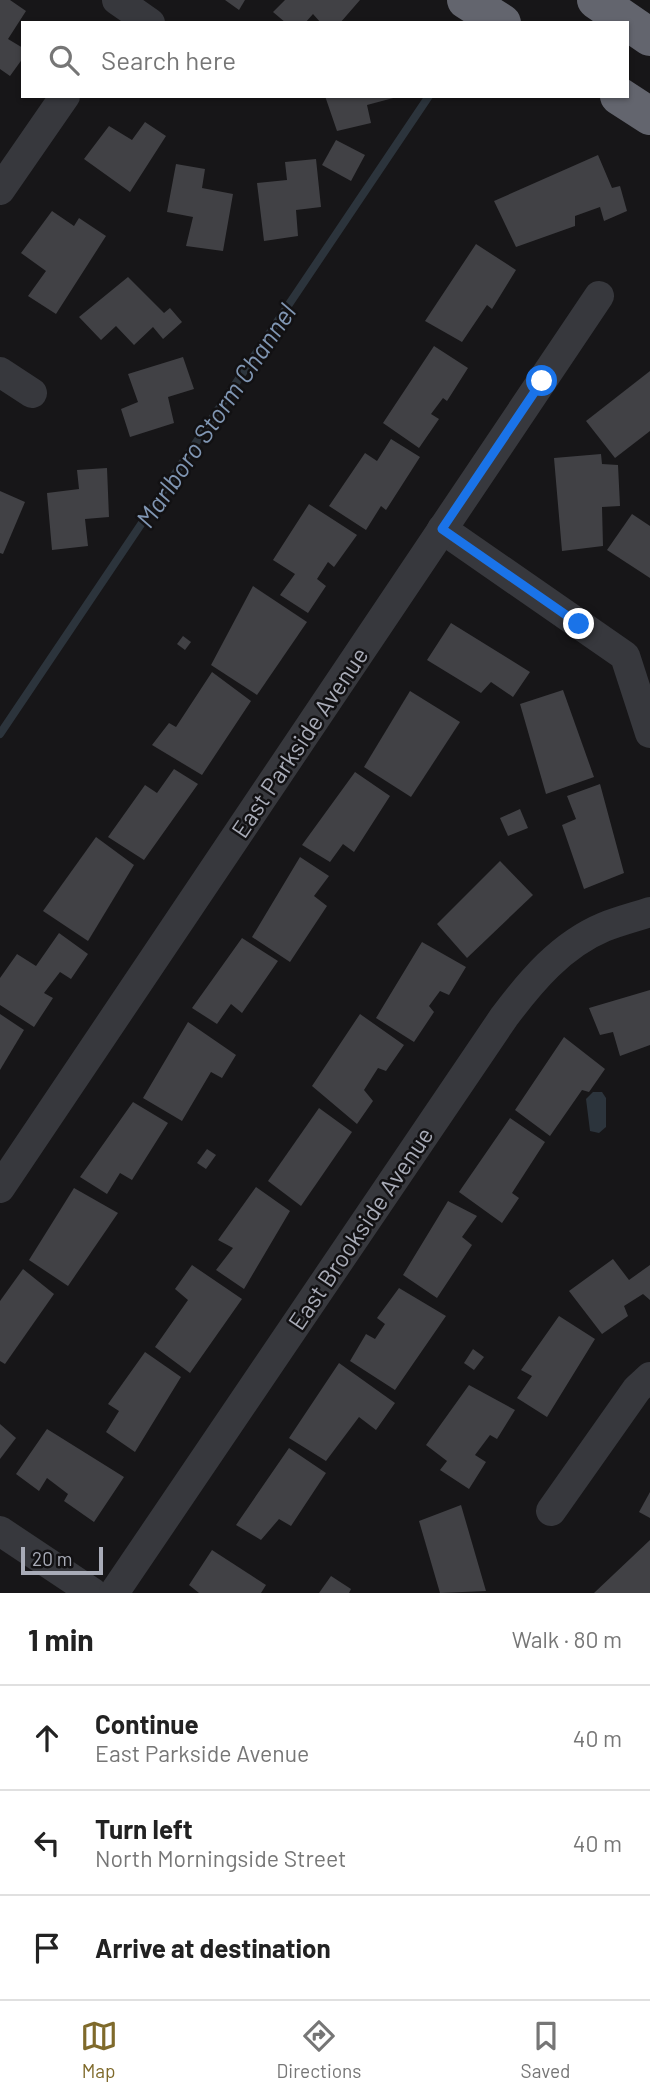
<!DOCTYPE html>
<meta charset="utf-8">
<style>
body{margin:0;font-family:Barlow,sans-serif;background:#f2f2f2;color:#222}
.scale{position:absolute;left:21px;bottom:18px;width:82px;box-sizing:border-box;padding-left:7px;border:4px solid #a9acb8;border-top:0;font-size:19px;line-height:24px;white-space:nowrap;color:#a9acb8;-webkit-text-stroke:5px #121113;paint-order:stroke}
.stop{position:absolute;width:21px;height:21px;margin:-16px;border:5px solid #1a73e8;border-radius:50%;background:#fff}
.stop.end{background:#1a73e8;border-color:#fff;box-shadow:0 2px 7px #0008}
.list{margin:0;padding:0;list-style:none}
h2{display:flex;justify-content:space-between;align-items:center;height:91px;margin:0;padding:0 28px;font-size:30px}
h2 small{font-size:23px;font-weight:400;color:#767676}
.list li{display:grid;grid-template-columns:46px 1fr auto;gap:21px;align-items:center;box-sizing:border-box;height:105px;padding:0 28px;border-top:2px solid #e0e0e0}
.list b{display:block;font-size:26px;white-space:nowrap}
.list p{margin:0;font-size:23px;white-space:nowrap;color:#767676}
.list em{font-size:23px;font-style:normal;color:#767676}
.icon{flex:none;width:38px;height:38px;fill:none;stroke:currentColor;stroke-width:2;stroke-linecap:round;stroke-linejoin:round}
.map{position:relative;flex:none;width:650px;height:1593px;overflow:hidden}
.search{position:absolute;background:#fff;box-shadow:0 2px 5px #0004;left:21px;right:21px;top:21px;height:77px;display:flex;align-items:center;gap:18px;box-sizing:border-box;padding:0 24px;border-radius:0px;color:#767676;font-size:26px}
.sheet{height:406px;background:#fff}
nav{display:flex;justify-content:space-around;align-items:center;box-sizing:border-box;height:98px;border-top:2px solid #e0e0e0;background:#fff;font-size:19px;color:#767676}
nav a{display:grid;justify-items:center;gap:4px}
nav .on{color:#7f6a2b}
.map>svg:first-child{display:block}
</style>
<div class="map">
<svg width="650" height="1593" viewBox="0 0 650 1593">
<rect width="100%" height="100%" fill="#171618"/>
<!-- water -->
<polygon fill="#2c343c" points="593,1092 602,1092 606,1098 606,1127 599,1133 590,1131 586,1099"/>
<g fill="none" stroke-linecap="round" stroke-linejoin="round">
<!-- stream -->
<polyline stroke="#2c343c" stroke-width="8" points="0,734 429,96"/>
</g>
<!-- building -->
<g fill="#414145">
<polygon points="0,0 10,0 26,11 8,39 23,48 23,58 10,76 0,69"/>
<polygon points="225,0 245,0 239,10"/>
<polygon points="285,0 360,0 340,23 321,23 313,14 305,23 286,23 273,12"/>
<polygon points="325,96 397,96 397,97 367,105 371,123 337,131"/>
<polygon points="145,122 166,136 130,192 84,159 109,126 132,140"/>
<polygon points="336,140 365,155 351,181 322,165"/>
<polygon points="598,155 612,188 620,186 627,211 604,221 600,207 575,216 575,226 516,247 494,201"/>
<polygon points="316,159 321,207 296,210 298,236 264,241 257,183 287,180 285,162"/>
<polygon points="176,164 205,169 202,188 233,194 223,251 186,246 193,217 167,212"/>
<polygon points="52,211 74,226 79,218 106,236 56,314 28,296 46,271 21,253"/>
<polygon points="476,244 516,270 492,309 487,305 462,342 425,321"/>
<polygon points="128,277 164,313 170,308 182,322 163,339 153,327 134,345 116,326 101,340 79,317"/>
<polygon points="434,346 468,368 447,401 443,398 431,414 439,419 419,448 383,423"/>
<polygon points="183,357 194,389 168,397 174,423 130,437 121,409 138,402 128,374"/>
<polygon points="650,371 650,431 615,458 586,421"/>
<polygon points="391,439 420,457 386,510 381,506 366,530 329,506 365,453 377,461"/>
<polygon points="601,454 602,464 618,465 620,506 602,507 603,546 562,551 554,458"/>
<polygon points="107,468 109,517 85,519 88,546 52,550 47,493 79,489 77,470"/>
<polygon points="0,491 25,502 3,554 0,553"/>
<polygon points="309,504 357,535 334,567 328,562 317,579 326,586 308,613 280,595 295,574 273,560"/>
<polygon points="632,514 650,526 650,578 607,550"/>
<polygon points="253,586 307,622 257,695 211,665"/>
<polygon points="451,623 530,672 513,697 491,682 481,693 427,660"/>
<polygon points="183,636 191,642 185,650 177,644"/>
<polygon points="212,672 251,701 202,775 152,745 169,723 176,727"/>
<polygon points="563,690 594,777 546,794 520,704"/>
<polygon points="410,691 460,722 411,797 364,767"/>
<polygon points="174,769 198,784 144,860 108,837 145,785 157,793"/>
<polygon points="355,772 390,796 354,852 343,844 330,862 302,845"/>
<polygon points="600,784 624,873 584,889 562,825 576,819 567,796"/>
<polygon points="520,809 528,828 508,836 500,818"/>
<polygon points="96,837 134,865 88,941 43,911"/>
<polygon points="300,857 329,876 314,896 327,906 290,962 252,937"/>
<polygon points="500,861 533,895 467,958 437,924"/>
<polygon points="59,933 88,954 71,979 60,972 44,993 53,998 34,1027 0,1005 0,978 17,954 36,966"/>
<polygon points="242,938 278,961 242,1013 231,1004 217,1024 192,1008"/>
<polygon points="422,942 466,967 449,995 440,991 429,1006 434,1012 414,1042 376,1018"/>
<polygon points="650,990 650,1045 620,1056 613,1032 600,1035 589,1008"/>
<polygon points="0,1014 24,1030 0,1070"/>
<polygon points="360,1014 404,1045 386,1071 378,1068 364,1090 373,1101 357,1124 312,1086"/>
<polygon points="188,1022 236,1055 222,1078 211,1072 182,1121 143,1098"/>
<polygon points="564,1037 605,1069 589,1092 582,1090 550,1136 515,1110"/>
<polygon points="133,1102 168,1123 132,1180 120,1173 107,1194 80,1177"/>
<polygon points="319,1108 352,1132 301,1206 268,1181"/>
<polygon points="510,1118 545,1142 512,1193 519,1198 502,1223 459,1192"/>
<polygon points="207,1149 216,1155 206,1169 197,1163"/>
<polygon points="256,1187 290,1211 244,1289 216,1270 233,1248 218,1240"/>
<polygon points="74,1188 118,1213 68,1286 29,1260"/>
<polygon points="448,1201 477,1216 462,1237 472,1245 437,1298 403,1275"/>
<polygon points="613,1259 629,1280 650,1265 650,1300 643,1294 624,1306 628,1316 602,1334 569,1291"/>
<polygon points="192,1265 242,1299 190,1373 155,1347 188,1300 175,1289"/>
<polygon points="23,1269 54,1294 5,1364 0,1361 0,1301"/>
<polygon points="399,1288 446,1316 395,1390 350,1361 366,1334 375,1339 385,1324 377,1318"/>
<polygon points="559,1316 595,1339 547,1417 517,1398 532,1376 521,1370"/>
<polygon points="473,1349 484,1357 474,1370 464,1363"/>
<polygon points="145,1352 181,1377 135,1452 106,1432 119,1411 108,1404"/>
<polygon points="339,1363 395,1403 376,1430 359,1417 326,1461 289,1438"/>
<polygon points="469,1385 515,1410 497,1439 490,1435 475,1455 486,1462 469,1489 440,1470 447,1461 426,1445"/>
<polygon points="0,1424 16,1438 0,1459"/>
<polygon points="47,1429 124,1477 94,1522 64,1501 68,1494 47,1478 39,1491 16,1474"/>
<polygon points="289,1448 326,1473 291,1526 279,1519 261,1540 236,1525"/>
<polygon points="650,1492 650,1518 639,1512"/>
<polygon points="461,1505 486,1591 440,1593 419,1521"/>
<polygon points="650,1540 650,1593 594,1593"/>
<polygon points="212,1550 266,1585 261,1593 199,1593 189,1585"/>
<polygon points="331,1576 351,1589 349,1593 319,1593"/>
</g>
<g fill="none" stroke-linecap="round" stroke-linejoin="round">
<!-- minor -->
<g stroke="#37383d" stroke-width="30">
<polyline points="117,0 150,23"/>
<polyline points="0,190 65,96"/>
<polyline points="0,372 32,393"/>
<polyline points="442,529 625,656 650,733"/>
<polyline points="0,1188 599,296"/>
<polyline points="551,1511 637,1389 650,1377"/>
<polyline points="0,1531 93,1593"/>
<path d="M114,1593L504,1017C531,981 561,945 604,927C619,921 635,917 650,912"/>
</g>
<!-- motorway -->
<g stroke="#63656e" stroke-width="38">
<polyline points="466,0 502,23"/>
<polyline points="596,0 650,37"/>
<polyline points="619,96 650,116"/>
</g>
</g>
<g fill="none" stroke-linecap="round" stroke-linejoin="round">
<!-- route -->
<polyline stroke="#1a73e8" stroke-width="9" points="542,381 442,529 579,624"/>
</g>
<g text-anchor="middle" dominant-baseline="central" stroke-width="5" stroke-linejoin="round" paint-order="stroke">
<!-- street labels -->
<g font-size="24" fill="#a9acb8" stroke="#121113">
<text transform="translate(299 742) rotate(-56)">East Parkside Avenue</text>
<text transform="translate(360 1228) rotate(-56)">East Brookside Avenue</text>
</g>
<!-- water labels -->
<g font-size="26" font-style="italic" fill="#8096b3" stroke="#121113">
<text transform="translate(215 415) rotate(-56)">Marlboro Storm Channel</text>
</g>
</g>
</svg>
<div class="scale">20 m</div>
<div class="stop" style="left:542px;top:381px"></div>
<div class="stop end" style="left:579px;top:624px"></div>
<div class="search"><svg class="icon" aria-label="search" viewBox="0 0 24 24"><circle cx="10" cy="10" r="6"/><path d="M15 15l6 6"/></svg>Search here</div>
</div>
<section class="sheet">
<h2>1 min<small>Walk · 80 m</small></h2>
<ul class="list">
<li><svg class="icon" aria-label="ahead" viewBox="0 0 24 24"><path d="M12 20V5M6 11l6-6 6 6"/></svg><div><b>Continue</b><p>East Parkside Avenue</p></div><em>40 m</em></li>
<li><svg class="icon" aria-label="left" viewBox="0 0 24 24"><path d="M17 20v-9H6M10 6l-5 5 5 5"/></svg><div><b>Turn left</b><p>North Morningside Street</p></div><em>40 m</em></li>
<li><svg class="icon" aria-label="arrive" viewBox="0 0 24 24"><path d="M6 21V4h12l-3 4 3 4H6"/></svg><div><b>Arrive at destination</b></div></li>
</ul>
</section>
<nav>
<a class="on"><svg class="icon" aria-label="map" viewBox="0 0 24 24"><path d="M3 6l6-2 6 2 6-2v14l-6 2-6-2-6 2zM9 4v14M15 6v14"/></svg>Map</a>
<a><svg class="icon" aria-label="directions" viewBox="0 0 24 24"><path d="M12 3l9 9-9 9-9-9zM9 14v-3h6M13 9l2 2-2 2"/></svg>Directions</a>
<a><svg class="icon" aria-label="saved" viewBox="0 0 24 24"><path d="M7 4h10v16l-5-4-5 4z"/></svg>Saved</a>
</nav>
